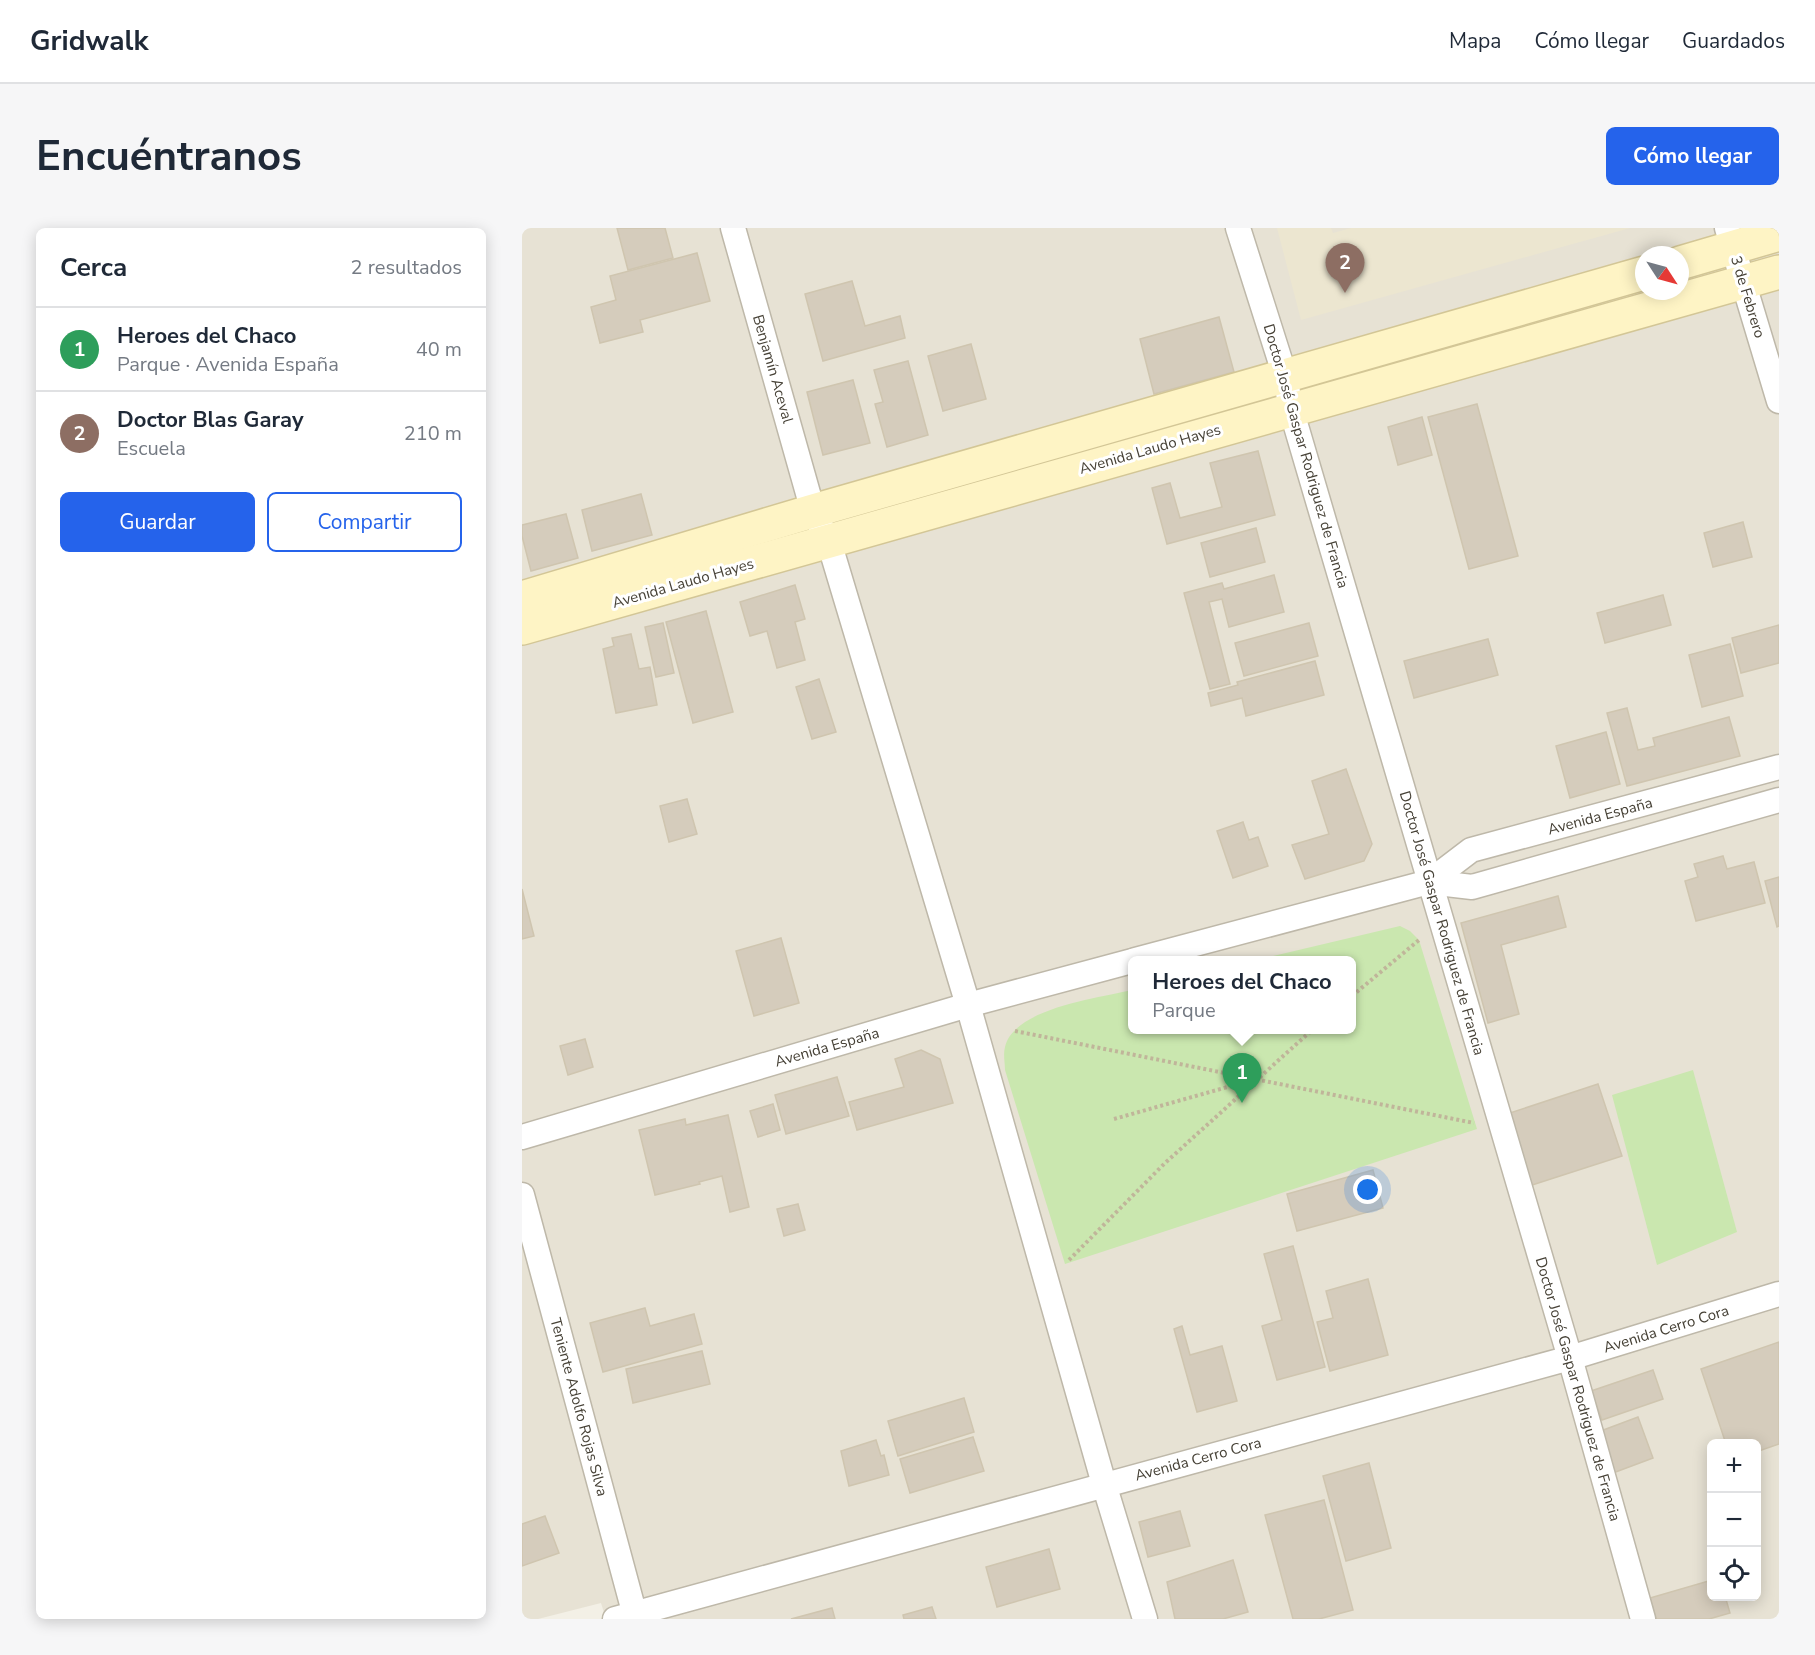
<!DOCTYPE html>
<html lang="es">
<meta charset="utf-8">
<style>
body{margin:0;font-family:"Nunito Sans",sans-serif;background:#f6f6f7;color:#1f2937}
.controls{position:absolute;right:18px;bottom:18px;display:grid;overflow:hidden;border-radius:9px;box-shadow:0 3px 15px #0003}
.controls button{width:54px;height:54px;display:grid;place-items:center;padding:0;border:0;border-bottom:2px solid #e0e1e3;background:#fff;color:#1f2937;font:30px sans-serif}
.compass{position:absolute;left:1113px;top:18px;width:54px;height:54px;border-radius:50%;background:#fff;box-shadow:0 3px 15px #0003;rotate:126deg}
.you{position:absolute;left:846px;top:962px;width:21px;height:21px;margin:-15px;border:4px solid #fff;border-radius:50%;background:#1a73e8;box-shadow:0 0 0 9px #1a73e833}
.badge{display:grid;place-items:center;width:39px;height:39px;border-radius:50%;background:#2563eb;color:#fff;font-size:20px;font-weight:700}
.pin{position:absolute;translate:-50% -50px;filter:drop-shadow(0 2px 3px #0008)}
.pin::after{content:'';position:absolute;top:32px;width:21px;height:18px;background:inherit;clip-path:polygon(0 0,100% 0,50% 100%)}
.popup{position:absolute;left:606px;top:728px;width:228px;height:78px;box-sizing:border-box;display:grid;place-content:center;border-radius:9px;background:#fff;filter:drop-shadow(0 2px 4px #0005);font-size:20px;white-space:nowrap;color:#747a83}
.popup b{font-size:22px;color:#1f2937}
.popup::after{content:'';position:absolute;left:50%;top:100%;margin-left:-12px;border:12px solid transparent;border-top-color:#fff}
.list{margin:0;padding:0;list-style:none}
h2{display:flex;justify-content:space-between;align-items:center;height:78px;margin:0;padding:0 24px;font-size:26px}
h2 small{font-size:20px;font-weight:400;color:#747a83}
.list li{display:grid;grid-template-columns:39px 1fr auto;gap:18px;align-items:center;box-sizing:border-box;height:84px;padding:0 24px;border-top:2px solid #e0e1e3}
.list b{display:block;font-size:22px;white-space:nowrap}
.list p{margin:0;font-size:20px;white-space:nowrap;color:#747a83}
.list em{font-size:20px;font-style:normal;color:#747a83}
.actions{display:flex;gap:12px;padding:18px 24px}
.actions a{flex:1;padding:14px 0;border:2px solid #2563eb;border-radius:9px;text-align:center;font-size:21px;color:#2563eb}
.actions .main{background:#2563eb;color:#fff}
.icon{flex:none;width:33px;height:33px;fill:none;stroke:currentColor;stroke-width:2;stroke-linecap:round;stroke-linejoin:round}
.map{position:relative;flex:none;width:1257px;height:1391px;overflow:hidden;border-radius:9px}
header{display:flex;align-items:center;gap:36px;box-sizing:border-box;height:84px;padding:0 30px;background:#fff;border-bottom:2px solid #e0e1e3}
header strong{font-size:28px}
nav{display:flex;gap:33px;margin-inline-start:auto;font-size:21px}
.intro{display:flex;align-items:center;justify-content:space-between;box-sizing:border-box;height:144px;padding:0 36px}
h1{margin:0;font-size:42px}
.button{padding:15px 27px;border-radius:9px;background:#2563eb;color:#fff;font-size:21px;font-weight:700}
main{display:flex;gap:36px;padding:0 36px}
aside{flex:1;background:#fff;border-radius:9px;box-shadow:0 3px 15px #0003}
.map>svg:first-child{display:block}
</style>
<header>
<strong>Gridwalk</strong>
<nav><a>Mapa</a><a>Cómo llegar</a><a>Guardados</a></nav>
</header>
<div class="intro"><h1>Encuéntranos</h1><a class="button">Cómo llegar</a></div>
<main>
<aside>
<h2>Cerca<small>2 resultados</small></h2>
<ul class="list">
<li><span class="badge" style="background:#2e9e5b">1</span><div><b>Heroes del Chaco</b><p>Parque · Avenida España</p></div><em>40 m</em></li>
<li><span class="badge" style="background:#8d6e63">2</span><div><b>Doctor Blas Garay</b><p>Escuela</p></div><em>210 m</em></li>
</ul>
<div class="actions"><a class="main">Guardar</a><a>Compartir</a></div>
</aside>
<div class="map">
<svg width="1257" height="1391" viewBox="0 0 1257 1391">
<rect width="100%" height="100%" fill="#f3f0e6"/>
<!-- residential -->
<path fill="#e7e2d4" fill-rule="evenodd" d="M0,0H1257V1391H84L79,1375L16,1391H0ZM1122,27H1158V63H1122ZM610,732H830V802H610ZM1190,1216H1234V1368H1190Z"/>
<!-- education -->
<polygon fill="#ece6d0" points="755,0 809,0 811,5 829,0 1108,0 779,92"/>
<!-- green -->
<g fill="#cae7af">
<path d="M878,698L888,703L897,712L955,901L543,1036L483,842C483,835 481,826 483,819C492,780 577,770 610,762V802H830V732H734Z"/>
<polygon points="1171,842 1215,1004 1135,1037 1090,867"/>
</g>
<!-- building -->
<g fill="#d5ccbc" stroke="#cfc5af" stroke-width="1.5">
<polygon points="95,0 143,0 151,30 106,42"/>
<polygon points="175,25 188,73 118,92 121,104 78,115 69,79 94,72 88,48"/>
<polygon points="330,53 343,98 378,88 383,110 301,133 283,66"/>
<polygon points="697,89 712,144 632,166 618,111"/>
<polygon points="449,116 464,171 421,183 406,128"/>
<polygon points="386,133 406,207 365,219 353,176 361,174 352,142"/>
<polygon points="331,152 348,215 301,227 285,164"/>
<polygon points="955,176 996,328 947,341 906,189"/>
<polygon points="900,189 910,227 876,237 866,199"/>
<polygon points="736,223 753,287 645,316 630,260 648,255 658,290 700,279 688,235"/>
<polygon points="119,266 130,307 70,323 60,282"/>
<polygon points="44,286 56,330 9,343 0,308 0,297"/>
<polygon points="1221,294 1230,329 1191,339 1182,305"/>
<polygon points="734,300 743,334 688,349 679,315"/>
<polygon points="752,347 762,384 707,399 700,371 687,374 708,456 688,461 662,365 700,355 702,361"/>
<polygon points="273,357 283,391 273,394 283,432 255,440 245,403 228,408 218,374"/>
<polygon points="1141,367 1149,397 1083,415 1075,385"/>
<polygon points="184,383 211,484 171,495 144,394"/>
<polygon points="141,395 152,445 134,449 123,399"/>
<polygon points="787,395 796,428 722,448 713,415"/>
<polygon points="1257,397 1257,435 1219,445 1210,410"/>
<polygon points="109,406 117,441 128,439 135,477 94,485 81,421 92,418 90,410"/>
<polygon points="966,411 976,447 892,470 882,433"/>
<polygon points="1208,416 1221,468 1180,479 1167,427"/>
<polygon points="793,433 802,467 724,488 720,470 689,478 686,465 716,457 715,454"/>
<polygon points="297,451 314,504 290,511 274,459"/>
<polygon points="1105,480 1116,522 1133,518 1131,510 1207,489 1218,528 1105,558 1085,485"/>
<polygon points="1084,504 1098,556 1048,570 1034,518"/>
<polygon points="824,541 850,616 842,633 783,651 770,617 807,606 790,553"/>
<polygon points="165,571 175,606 147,614 138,578"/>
<polygon points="721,594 727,612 736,609 746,638 711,650 695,603"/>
<polygon points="1201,628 1205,641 1232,634 1243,675 1174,693 1163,653 1176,649 1172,636"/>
<polygon points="1257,649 1257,698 1255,699 1243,653"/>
<polygon points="0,661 12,708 0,711"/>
<polygon points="1036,668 1044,699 979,717 997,786 966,795 939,695"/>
<polygon points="259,710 277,775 232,788 214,723"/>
<polygon points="63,811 71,839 46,847 38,818"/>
<polygon points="399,822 418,831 431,875 335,902 327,874 382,859 373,831"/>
<polygon points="315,849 327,888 264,906 253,867"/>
<polygon points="1076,856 1100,928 1007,958 985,886"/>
<polygon points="251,876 258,902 236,909 228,883"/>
<polygon points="206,887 227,979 208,984 200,948 177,954 178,956 133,967 117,902 163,891 164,897"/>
<polygon points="851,942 861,980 775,1003 765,966"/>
<polygon points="276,976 283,1002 262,1008 255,981"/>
<polygon points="771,1018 803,1139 755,1152 740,1098 760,1092 742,1026"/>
<polygon points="846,1051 866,1127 808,1143 795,1094 811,1090 804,1063"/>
<polygon points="123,1080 128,1098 172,1086 180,1116 81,1144 68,1095"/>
<polygon points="660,1098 668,1127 700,1118 715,1173 675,1184 652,1101"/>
<polygon points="1257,1114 1257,1216 1234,1224 1234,1216 1204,1216 1179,1141"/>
<polygon points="180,1123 188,1156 111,1175 104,1141"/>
<polygon points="1131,1142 1141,1171 1080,1192 1069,1163"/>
<polygon points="442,1170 452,1204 376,1228 366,1193"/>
<polygon points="1116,1189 1131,1230 1091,1245 1076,1204"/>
<polygon points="451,1209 462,1243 388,1265 378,1231"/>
<polygon points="354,1212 359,1228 362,1227 367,1247 327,1258 319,1223"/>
<polygon points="847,1235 869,1320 824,1333 801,1248"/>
<polygon points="802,1272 831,1382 797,1391 771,1391 743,1287"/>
<polygon points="658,1283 668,1318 626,1329 617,1294"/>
<polygon points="23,1288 37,1325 0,1338 0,1296"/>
<polygon points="527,1321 538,1361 475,1379 464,1339"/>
<polygon points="711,1332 726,1384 701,1391 653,1391 645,1354"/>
<polygon points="1190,1352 1190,1368 1203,1368 1208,1385 1187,1391 1134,1391 1128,1370"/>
<polygon points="410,1379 414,1391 382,1391 381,1387"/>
<polygon points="310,1380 313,1391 269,1391"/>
</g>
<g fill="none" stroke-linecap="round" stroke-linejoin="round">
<defs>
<g id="street">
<polyline points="211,0 291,283 307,314 446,777 582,1256 623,1391"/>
<polyline points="716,0 763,148 769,181 1048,1130 1121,1391"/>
<polyline points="1205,0 1257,173"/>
<polyline points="907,654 949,622 1257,539"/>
<polyline points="613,732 907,654 950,659 1257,572"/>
<polyline points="0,909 446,777 610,733"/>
<polyline points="0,967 114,1391"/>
<polyline points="93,1391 1048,1130 1257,1066"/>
</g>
<g id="secondary">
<polyline points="1158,35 1257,6"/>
<polyline points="0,370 291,283 1122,45"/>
<polyline points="0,400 1257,44"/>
</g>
</defs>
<!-- street casing -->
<use href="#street" stroke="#beb8a9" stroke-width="27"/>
<!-- secondary casing -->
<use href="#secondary" stroke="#d3c696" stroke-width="36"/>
<!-- path -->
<g stroke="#c0b59a" stroke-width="4" stroke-dasharray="3 3" stroke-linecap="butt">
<polyline points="830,768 897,712"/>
<polyline points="493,803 952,895"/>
<polyline points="592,891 734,851"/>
<polyline points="547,1032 643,935 790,802"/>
</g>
<!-- street -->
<use href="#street" stroke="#fff" stroke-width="24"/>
<!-- secondary -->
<use href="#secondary" stroke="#fef4c5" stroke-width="33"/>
</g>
<g text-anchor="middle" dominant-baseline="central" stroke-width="6" stroke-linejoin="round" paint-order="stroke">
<!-- street labels -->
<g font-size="15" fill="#464136" stroke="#fff">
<text transform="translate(1226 69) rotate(73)">3 de Febrero</text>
<text transform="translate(251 141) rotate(74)">Benjamín Aceval</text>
<text transform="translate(628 221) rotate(-16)">Avenida Laudo Hayes</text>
<text transform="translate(784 228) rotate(74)">Doctor José Gaspar Rodriguez de Francia</text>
<text transform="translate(161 355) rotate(-16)">Avenida Laudo Hayes</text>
<text transform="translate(1078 588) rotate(-15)">Avenida España</text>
<text transform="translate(920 695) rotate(74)">Doctor José Gaspar Rodriguez de Francia</text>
<text transform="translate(305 819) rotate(-16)">Avenida España</text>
<text transform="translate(1144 1101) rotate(-17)">Avenida Cerro Cora</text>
<text transform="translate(1056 1161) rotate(74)">Doctor José Gaspar Rodriguez de Francia</text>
<text transform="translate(57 1179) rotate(75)">Teniente Adolfo Rojas Silva</text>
<text transform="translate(676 1231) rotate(-15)">Avenida Cerro Cora</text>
</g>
</g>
</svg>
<div class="controls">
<button>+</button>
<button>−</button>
<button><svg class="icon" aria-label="locate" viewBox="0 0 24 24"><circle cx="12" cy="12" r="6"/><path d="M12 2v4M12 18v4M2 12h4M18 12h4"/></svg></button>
</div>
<svg class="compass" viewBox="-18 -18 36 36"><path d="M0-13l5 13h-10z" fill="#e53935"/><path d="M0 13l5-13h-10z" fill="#747a83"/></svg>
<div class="you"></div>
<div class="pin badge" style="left:720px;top:875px;background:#2e9e5b">1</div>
<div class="popup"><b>Heroes del Chaco</b>Parque</div>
<div class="pin badge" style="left:823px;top:65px;background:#8d6e63">2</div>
</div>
</main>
